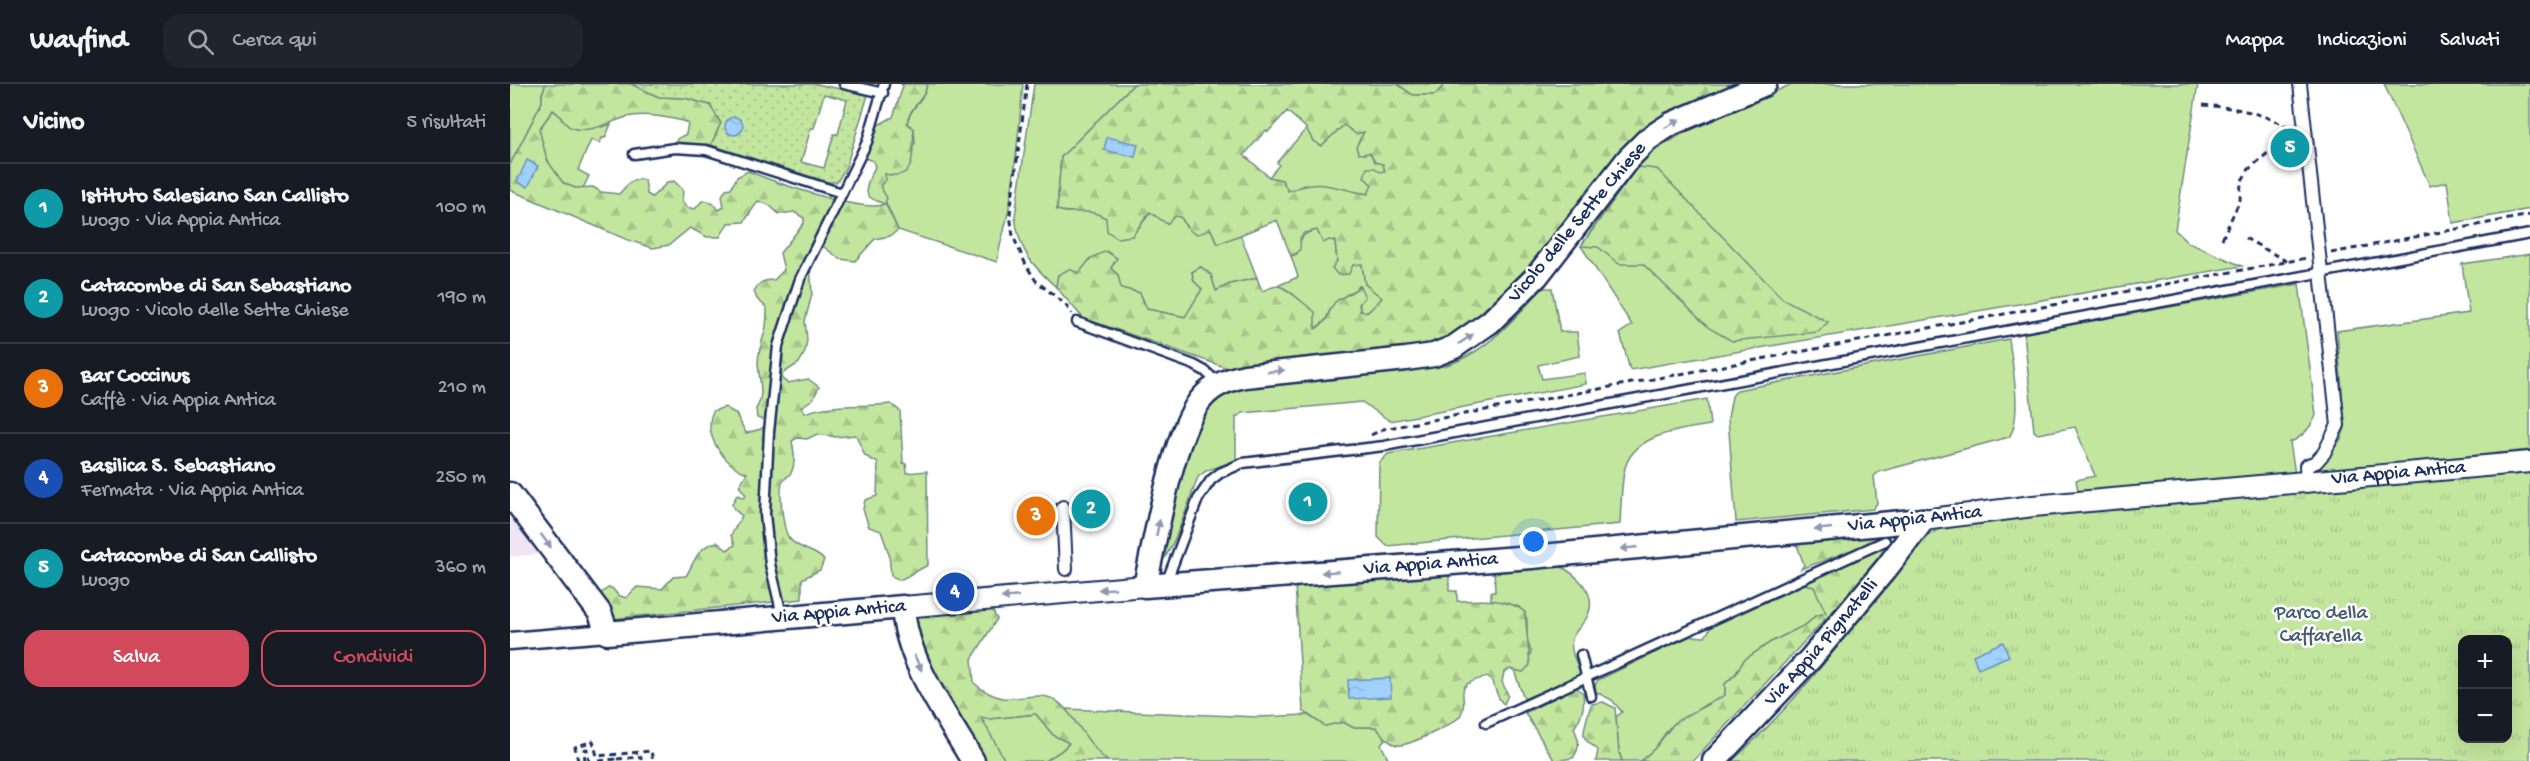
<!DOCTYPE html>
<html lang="it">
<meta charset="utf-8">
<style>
body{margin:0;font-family:"Gochi Hand",sans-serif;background:#20242c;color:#f1f3f6}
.controls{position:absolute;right:18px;bottom:18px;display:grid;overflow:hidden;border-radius:12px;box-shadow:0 6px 24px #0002}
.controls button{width:54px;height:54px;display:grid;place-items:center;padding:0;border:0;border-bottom:2px solid #363941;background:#171b24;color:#f1f3f6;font:30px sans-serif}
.you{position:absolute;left:1024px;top:458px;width:21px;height:21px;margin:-15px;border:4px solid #fff;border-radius:50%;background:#1a73e8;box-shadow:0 0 0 9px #1a73e833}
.badge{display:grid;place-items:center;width:39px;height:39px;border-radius:50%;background:#d1495b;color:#fff;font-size:20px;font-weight:700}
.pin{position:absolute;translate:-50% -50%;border:3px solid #fff;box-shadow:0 2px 6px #0006}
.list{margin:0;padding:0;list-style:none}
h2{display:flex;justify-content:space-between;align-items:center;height:78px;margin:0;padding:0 24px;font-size:26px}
h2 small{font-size:20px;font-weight:400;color:#9ea1a6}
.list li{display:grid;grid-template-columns:39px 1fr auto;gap:18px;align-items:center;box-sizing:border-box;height:90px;padding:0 24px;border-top:2px solid #363941}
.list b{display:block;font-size:22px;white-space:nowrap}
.list p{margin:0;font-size:20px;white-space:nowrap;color:#9ea1a6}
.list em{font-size:20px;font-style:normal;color:#9ea1a6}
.actions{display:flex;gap:12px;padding:18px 24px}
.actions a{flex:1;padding:14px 0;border:2px solid #d1495b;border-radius:18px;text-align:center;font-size:21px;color:#d1495b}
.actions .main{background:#d1495b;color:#fff}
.icon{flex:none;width:33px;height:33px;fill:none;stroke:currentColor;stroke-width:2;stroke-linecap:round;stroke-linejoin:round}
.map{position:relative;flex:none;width:2020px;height:677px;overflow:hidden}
header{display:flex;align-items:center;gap:36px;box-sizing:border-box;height:84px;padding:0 30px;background:#171b24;border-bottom:2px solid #363941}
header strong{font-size:28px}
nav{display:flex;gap:33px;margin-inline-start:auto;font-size:21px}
.search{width:420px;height:54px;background:#20242c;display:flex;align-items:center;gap:15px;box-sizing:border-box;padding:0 21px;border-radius:18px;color:#9ea1a6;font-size:22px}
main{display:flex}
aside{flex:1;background:#171b24}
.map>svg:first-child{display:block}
</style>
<header>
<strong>Wayfind</strong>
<div class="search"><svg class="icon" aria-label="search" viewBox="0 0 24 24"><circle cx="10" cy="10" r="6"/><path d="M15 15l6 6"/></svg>Cerca qui</div>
<nav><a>Mappa</a><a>Indicazioni</a><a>Salvati</a></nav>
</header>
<main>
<aside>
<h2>Vicino<small>5 risultati</small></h2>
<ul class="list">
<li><span class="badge" style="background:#0f9aa8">1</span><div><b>Istituto Salesiano San Callisto</b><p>Luogo · Via Appia Antica</p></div><em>100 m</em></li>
<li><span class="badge" style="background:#0f9aa8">2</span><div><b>Catacombe di San Sebastiano</b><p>Luogo · Vicolo delle Sette Chiese</p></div><em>190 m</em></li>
<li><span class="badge" style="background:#e8710a">3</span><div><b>Bar Coccinus</b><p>Caffè · Via Appia Antica</p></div><em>210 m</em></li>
<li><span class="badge" style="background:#1a4fb4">4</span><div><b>Basilica S. Sebastiano</b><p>Fermata · Via Appia Antica</p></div><em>250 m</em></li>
<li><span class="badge" style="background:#0f9aa8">5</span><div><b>Catacombe di San Callisto</b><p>Luogo</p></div><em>360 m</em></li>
</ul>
<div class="actions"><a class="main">Salva</a><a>Condividi</a></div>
</aside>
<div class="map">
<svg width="2020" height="677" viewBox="0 0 2020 677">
<defs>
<pattern id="forest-firs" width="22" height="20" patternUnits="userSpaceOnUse" patternTransform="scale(1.5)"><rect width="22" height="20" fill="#c3e69f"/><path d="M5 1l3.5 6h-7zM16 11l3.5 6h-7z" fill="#a7c68b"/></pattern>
<pattern id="park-tufts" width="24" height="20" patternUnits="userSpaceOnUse" patternTransform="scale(1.5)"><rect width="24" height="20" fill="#c3e69f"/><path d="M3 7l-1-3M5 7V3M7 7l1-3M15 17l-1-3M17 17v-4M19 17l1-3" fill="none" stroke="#a7c68b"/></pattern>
<pattern id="garden-dots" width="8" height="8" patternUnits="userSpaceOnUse" patternTransform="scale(1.5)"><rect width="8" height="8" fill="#c3e69f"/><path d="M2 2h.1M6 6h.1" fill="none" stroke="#a7c68b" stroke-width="1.8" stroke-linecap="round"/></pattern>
<pattern id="water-ripples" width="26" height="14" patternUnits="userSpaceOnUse" patternTransform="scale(1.5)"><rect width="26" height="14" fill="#9fd1fc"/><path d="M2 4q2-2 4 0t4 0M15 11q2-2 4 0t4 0" fill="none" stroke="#88b4da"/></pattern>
</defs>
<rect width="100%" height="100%" fill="#fff"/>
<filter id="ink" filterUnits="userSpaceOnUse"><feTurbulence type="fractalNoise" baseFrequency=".0167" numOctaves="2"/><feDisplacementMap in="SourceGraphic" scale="12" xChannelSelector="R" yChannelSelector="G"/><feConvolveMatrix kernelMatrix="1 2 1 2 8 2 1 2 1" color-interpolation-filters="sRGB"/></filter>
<g filter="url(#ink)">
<!-- built -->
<polygon fill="#f0e6f3" points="0,430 2,432 32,470 0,473"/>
<!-- grass -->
<g fill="#c3e69f" stroke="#6f8a7e" stroke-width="1.5">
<polygon points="0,0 36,0 32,10 32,18 0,81"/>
<path d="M417,0H513C509,43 506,86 498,129C495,146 489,161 487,178L388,146L369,103L375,90L405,60L404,45L397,39C400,22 416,15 417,0Z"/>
<path d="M524,0H624L551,73L547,126C564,131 563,125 576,126C593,127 609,143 622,152L641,128L671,133L676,143L700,144L708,160L730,150L747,194L720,200L706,207L701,191L691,183L682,188L684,197L692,205L676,233L637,225L630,209L610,204L608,191L581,174L569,190L548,191L546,203C521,180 509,167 505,132Z"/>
<polygon points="887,0 935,0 925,11 903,11"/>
<polygon points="1282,0 1688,0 1665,146 1679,159 1732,182 1120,286 1110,249 1122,241 1071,162 1109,105 1136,72 1170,51"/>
<polygon points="1874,0 2020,0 2020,125 1943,139 1937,98 1920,102"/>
<path d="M43,26L48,29L52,36L92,43L101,40L95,54H92L90,59L81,56L68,86L79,92L73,104C43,106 34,69 29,45Z"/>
<polygon points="834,41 855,48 848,58 854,70 860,69 873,80 875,87 870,88 858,110 794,101 778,108 759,93 769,81 767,78 797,44 803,57 811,61"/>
<path d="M807,146L810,152L825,157L827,177L852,180L855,200L873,214L858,228L850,227L849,202C843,209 830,213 825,219C814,230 824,233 804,245C796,227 787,206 767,202L788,193L781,172L787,170C790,155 791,149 807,146Z"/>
<polygon points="2020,170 2020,366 1808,387 1831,355 1835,344 1827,247 1959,229 1952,180"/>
<path d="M1789,200L1806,331C1802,342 1792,354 1780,358L1785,390L1568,407L1566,396L1585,392L1565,343L1528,350L1524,347L1514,249Z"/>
<path d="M1033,204H1042L1050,248H1067L1070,272L1028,281L1032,295L1075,289L1076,300L880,337L852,318L733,329L726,333V376L696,387L688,393C679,416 663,472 645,485L683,345L711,308L768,295L934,282C976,270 1004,234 1033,204Z"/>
<path d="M1499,255C1502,280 1513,333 1499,353L1369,388L1364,392L1367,419L1363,425L1226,438L1218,334L1222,312L1227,306Z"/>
<path d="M1197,315L1200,341C1169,346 1121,350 1114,388C1111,404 1111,423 1110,440L877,462L868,453L869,379L878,370Z"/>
<path d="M1048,481C1066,490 1088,509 1078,531C1074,540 1065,546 1062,555C1059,565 1067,581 1071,591L1014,615L1004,586L1013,588L1021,568L1017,555V535L1009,523L981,516V508H985L984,482Z"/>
<polygon points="1295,500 1304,503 1317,529 1305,532 1297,540 1261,558 1234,576 1226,589 1215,600 1215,611 1207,618 1198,619 1159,644 1145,664 1131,677 1112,677 1109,668 1106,633 1112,628 1102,616 1086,608 1085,601 1088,596 1180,552 1195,553 1201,543"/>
<polygon points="555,625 748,633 798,631 815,642 833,638 842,643 866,643 876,654 871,660 879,677 597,677 577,658"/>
<path d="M526,630L543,651L559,659C553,668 544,670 536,677H495L470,632L479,635Z"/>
</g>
<!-- forest -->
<g fill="url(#forest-firs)" stroke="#6f8a7e" stroke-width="1.5" fill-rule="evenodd">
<path d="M36,0H121L149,13L175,14L200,21L211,39L201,61L162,63L167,55L176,50L178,39C162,33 133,29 117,33C100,38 79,50 62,44C53,41 52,31 43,26L29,45L37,76L53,99L65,104L83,103L91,108L109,110C117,101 123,93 135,96L137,110L142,113L158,98L164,97L173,106L172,117L176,123L185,125L192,117C202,116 202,120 209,126L214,123L212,112L216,105L221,104L227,93L238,87C262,97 354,130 374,120C371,118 365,117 361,114C351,107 361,91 365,83L363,77L354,74L356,54L366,50L368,41L383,33L393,2L391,0H417C416,15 399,23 397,39L404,45C401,65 410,98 375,90L376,96L370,102L377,114L375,119L388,146L380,152L365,155L345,177L330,175L314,163L306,166L300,181L302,210L295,237L297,256L295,268L289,279L272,290L273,296L278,299L298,295L309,303L303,315L291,323L295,329C320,319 355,323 381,320L390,327L393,379L396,380L397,389L417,387L418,481L390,496L381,492L379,470L371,447L359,443L353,425L355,416L367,412L368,379L355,372L346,351L326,353L307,350L297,355L287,354L282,357C284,367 286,379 281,389C278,393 274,394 272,399C269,409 273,446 279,454C288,466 304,465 314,476L310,486L292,495V515L101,535L90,514V510L98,504H102L108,511L116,514L127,503L152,505L163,493L176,492C185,477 188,462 207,458L217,466L225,461L221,451L232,432L224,425L222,420L227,411L234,414L236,411L229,402L237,389C215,382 192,351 203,327L215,323L226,330L236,349L251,345L256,340L255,336L247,334L246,325C255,311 249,296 248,279C248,269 252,257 255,247C257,240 257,231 257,224L247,215L244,207C250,198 253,196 264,196L274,186L270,169L294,139V134L284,128L269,130L259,121L248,117L234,138L218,139L210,153H197L180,144L159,161L143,164L118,156L0,106V81L32,18V10Z"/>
<path d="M624,0H887L903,11H925L935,0H1240L1159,36L1041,171L947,257L726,287L573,234L546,203L548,191L559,185L569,189L581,174L596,167L607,174L601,184L608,191L611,204L630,209L637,225L675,233L692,205L684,197L682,188L691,183L701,191L706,207L720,200L747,194L752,207C756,206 763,202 767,202C775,201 796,222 805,228V245C824,233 815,229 825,218C831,213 843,209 850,202L855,213L849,220L850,227L858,228L872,214L855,200L852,180L843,181L839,190L828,191L822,184L827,177L825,157L819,156L813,159L807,146L794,149L790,154C791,164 791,169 781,172L767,136L708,160L700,144C685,156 679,148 671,133L665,132L657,140L640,128L622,152L607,154L597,147L596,134C574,122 568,132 547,126L551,73ZM777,27L796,44L803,57L811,62L834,41L846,50L854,48L846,63L849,70L860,69L865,78L873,80L875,87L870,88L865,84H857L854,93L862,101L858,110C824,105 813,93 778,107L772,96L759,93L734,71L756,46L758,48Z"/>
<polygon points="1127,83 1147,85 1273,215 1318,238 1308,248 1222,257 1199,244 1133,180 1109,180 1088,163 1071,162"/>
<polygon points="1372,450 1374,454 1291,485 1294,481 1285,455"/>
<polygon points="1376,462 1377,469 1183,677 1131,677 1145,664 1165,638 1215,611 1215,600 1226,590 1234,576 1261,558 1297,540 1305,532 1316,529 1304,503 1295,500"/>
<path d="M939,483V507H947V517C969,516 997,513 1015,528L1020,581L1013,588L1000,585L994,588L992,598L998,611L994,620C985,614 987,600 978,593C936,601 962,613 950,632C944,640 897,663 887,661C878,659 872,650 866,643H842L833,638L815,642L793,627L785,500Z"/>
<path d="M479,520L487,535L462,575L464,599C472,606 482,612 493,614C509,616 531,607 545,616C564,628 576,660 597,677H536C544,670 553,668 559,659L543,651L526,630L479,635L471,633L495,677H474L414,573L407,545V536L413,523Z"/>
<path d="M1065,603L1073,609C1075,623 1072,632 1064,644C1069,656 1071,663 1063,674L1043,677L1044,676L1015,629Z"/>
<path d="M1093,618L1105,624L1109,668L1112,677H1086L1088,666C1083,661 1076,659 1074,652C1073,648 1079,624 1082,620Z"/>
</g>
<!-- park -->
<path fill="url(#park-tufts)" stroke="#6f8a7e" stroke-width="1.5" fill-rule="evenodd" d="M2020,387V677H1222C1294,613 1349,534 1408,458L1432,443L1576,425ZM1952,556H1998V654H1952Z"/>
<!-- garden -->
<path fill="url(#garden-dots)" stroke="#6f8a7e" stroke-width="1.5" fill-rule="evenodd" d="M121,0H307L358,11L336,83L327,98H318L201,61L211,39L200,21L175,14L149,13ZM314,10L337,16L328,50H324L314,84L291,78L301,44H304Z"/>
<!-- water -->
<g fill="url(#water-ripples)" stroke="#6a90bd" stroke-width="1.5">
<circle cx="224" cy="42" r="9"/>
<polygon points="597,53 628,60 625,73 594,66"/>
<polygon points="17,76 28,82 18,103 7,98"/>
<polygon points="1493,558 1499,572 1468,585 1463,571"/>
<polygon points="880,594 881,613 839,615 838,596"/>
</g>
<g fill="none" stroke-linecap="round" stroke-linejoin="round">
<defs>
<g id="service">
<polyline points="334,0 373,9"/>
<polyline points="124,70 165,64 196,66 332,109"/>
<polyline points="567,238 684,281 695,287 709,300"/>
<polyline points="656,499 688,415 701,396 710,389 733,379 874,362 2020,150"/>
<polyline points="272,531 260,480 255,430 259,348 268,262 290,195 357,58 374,0"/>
<polyline points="1071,571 1081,612"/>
<polyline points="976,639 1375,457"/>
</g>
<g id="pedestrian">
<polyline points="1790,0 1828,341 1814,369 1806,378 1796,382 1797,398"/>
<polyline points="553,423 556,485"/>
</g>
<polyline id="minor" points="0,557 97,549"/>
<g id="tertiary">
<path id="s1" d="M1413,436L1523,422L2020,378"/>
<polyline points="393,523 635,502"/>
</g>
<g id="secondary">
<path id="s2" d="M1255,0L1161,40L1138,55L1118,75L1027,192L980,238L944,263L924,271L896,275L735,292C720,295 705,300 694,312C664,342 645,457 635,502L1022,473L1413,436"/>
<path d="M0,410L90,529L97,549L393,523C396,577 436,631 463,677"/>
<path id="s3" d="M1204,677L1301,574L1378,482L1413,436"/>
</g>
</defs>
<!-- service casing -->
<use href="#service" stroke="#1b2f5e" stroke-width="13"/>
<!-- pedestrian casing -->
<use href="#pedestrian" stroke="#1b2f5e" stroke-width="16"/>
<!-- minor casing -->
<use href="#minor" stroke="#1b2f5e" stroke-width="21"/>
<!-- tertiary casing -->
<use href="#tertiary" stroke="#1b2f5e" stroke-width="24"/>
<!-- secondary casing -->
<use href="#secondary" stroke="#1b2f5e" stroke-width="27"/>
<!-- path -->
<g stroke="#1b2f5e" stroke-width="3" stroke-dasharray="6 4.5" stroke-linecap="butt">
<polyline points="517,0 500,130 503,152 516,181 526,197 555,220 562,230"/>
<path d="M1693,21C1733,25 1747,27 1783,46"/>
<polyline points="1735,154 1778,178"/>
<polyline points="1712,155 1730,116 1731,98 1739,85 1773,56 1784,54"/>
<polyline points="1821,169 2020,131"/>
<polyline points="861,351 873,345 1797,174"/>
<polyline points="107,675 131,673 131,677"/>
<polyline points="68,677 65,663 83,657 87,672 141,667 143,677"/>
<polyline points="75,677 74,666 77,665 79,677"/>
<polyline points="89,677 107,675 107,677"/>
</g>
<!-- service -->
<use href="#service" stroke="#fff" stroke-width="8"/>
<!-- pedestrian -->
<use href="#pedestrian" stroke="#fff" stroke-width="12"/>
<!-- minor -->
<use href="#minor" stroke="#fff" stroke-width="16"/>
<!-- tertiary -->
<use href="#tertiary" stroke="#fff" stroke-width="20"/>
<!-- secondary -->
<use href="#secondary" stroke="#fff" stroke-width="22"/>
</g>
<!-- one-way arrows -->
<defs><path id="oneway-solid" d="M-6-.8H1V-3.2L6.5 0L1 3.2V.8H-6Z" transform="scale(1.5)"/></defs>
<g fill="#8d97ae">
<use href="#oneway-solid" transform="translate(1162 40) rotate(-28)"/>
<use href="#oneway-solid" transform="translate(956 255) rotate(-34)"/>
<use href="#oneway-solid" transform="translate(766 287) rotate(-6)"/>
<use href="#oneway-solid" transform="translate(648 444) rotate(-78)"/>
<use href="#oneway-solid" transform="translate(1313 445) rotate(174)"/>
<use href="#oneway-solid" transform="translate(36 457) rotate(53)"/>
<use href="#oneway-solid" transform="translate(1119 464) rotate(174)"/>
<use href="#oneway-solid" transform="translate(820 488) rotate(176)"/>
<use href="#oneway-solid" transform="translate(597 505) rotate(175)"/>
<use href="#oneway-solid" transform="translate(500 513) rotate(175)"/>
<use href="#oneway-solid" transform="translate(408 579) rotate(65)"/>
</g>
</g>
<g text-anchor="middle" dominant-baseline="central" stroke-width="5" stroke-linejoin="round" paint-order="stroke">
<!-- street labels -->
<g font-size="20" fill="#1b2f5e" stroke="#fff">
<text transform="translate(1068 139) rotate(-50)">Vicolo delle Sette Chiese</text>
<text stroke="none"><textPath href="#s1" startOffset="478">Via Appia Antica</textPath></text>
<text transform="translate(1405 436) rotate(-6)">Via Appia Antica</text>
<text stroke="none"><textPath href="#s2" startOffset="1161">Via Appia Antica</textPath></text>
<text transform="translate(329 529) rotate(-5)">Via Appia Antica</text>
<text stroke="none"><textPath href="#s3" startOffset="160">Via Appia Pignatelli</textPath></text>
</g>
<!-- park labels -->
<g font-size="20" fill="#455d6e" stroke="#fff">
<text x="1811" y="530">Parco della<tspan x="1811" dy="23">Caffarella</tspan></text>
</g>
</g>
</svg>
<div class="controls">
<button>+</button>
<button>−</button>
</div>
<div class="you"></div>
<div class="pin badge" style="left:798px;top:418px;background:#0f9aa8">1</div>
<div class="pin badge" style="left:581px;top:425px;background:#0f9aa8">2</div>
<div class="pin badge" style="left:526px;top:432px;background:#e8710a">3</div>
<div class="pin badge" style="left:445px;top:508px;background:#1a4fb4">4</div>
<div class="pin badge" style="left:1780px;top:64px;background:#0f9aa8">5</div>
</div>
</main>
